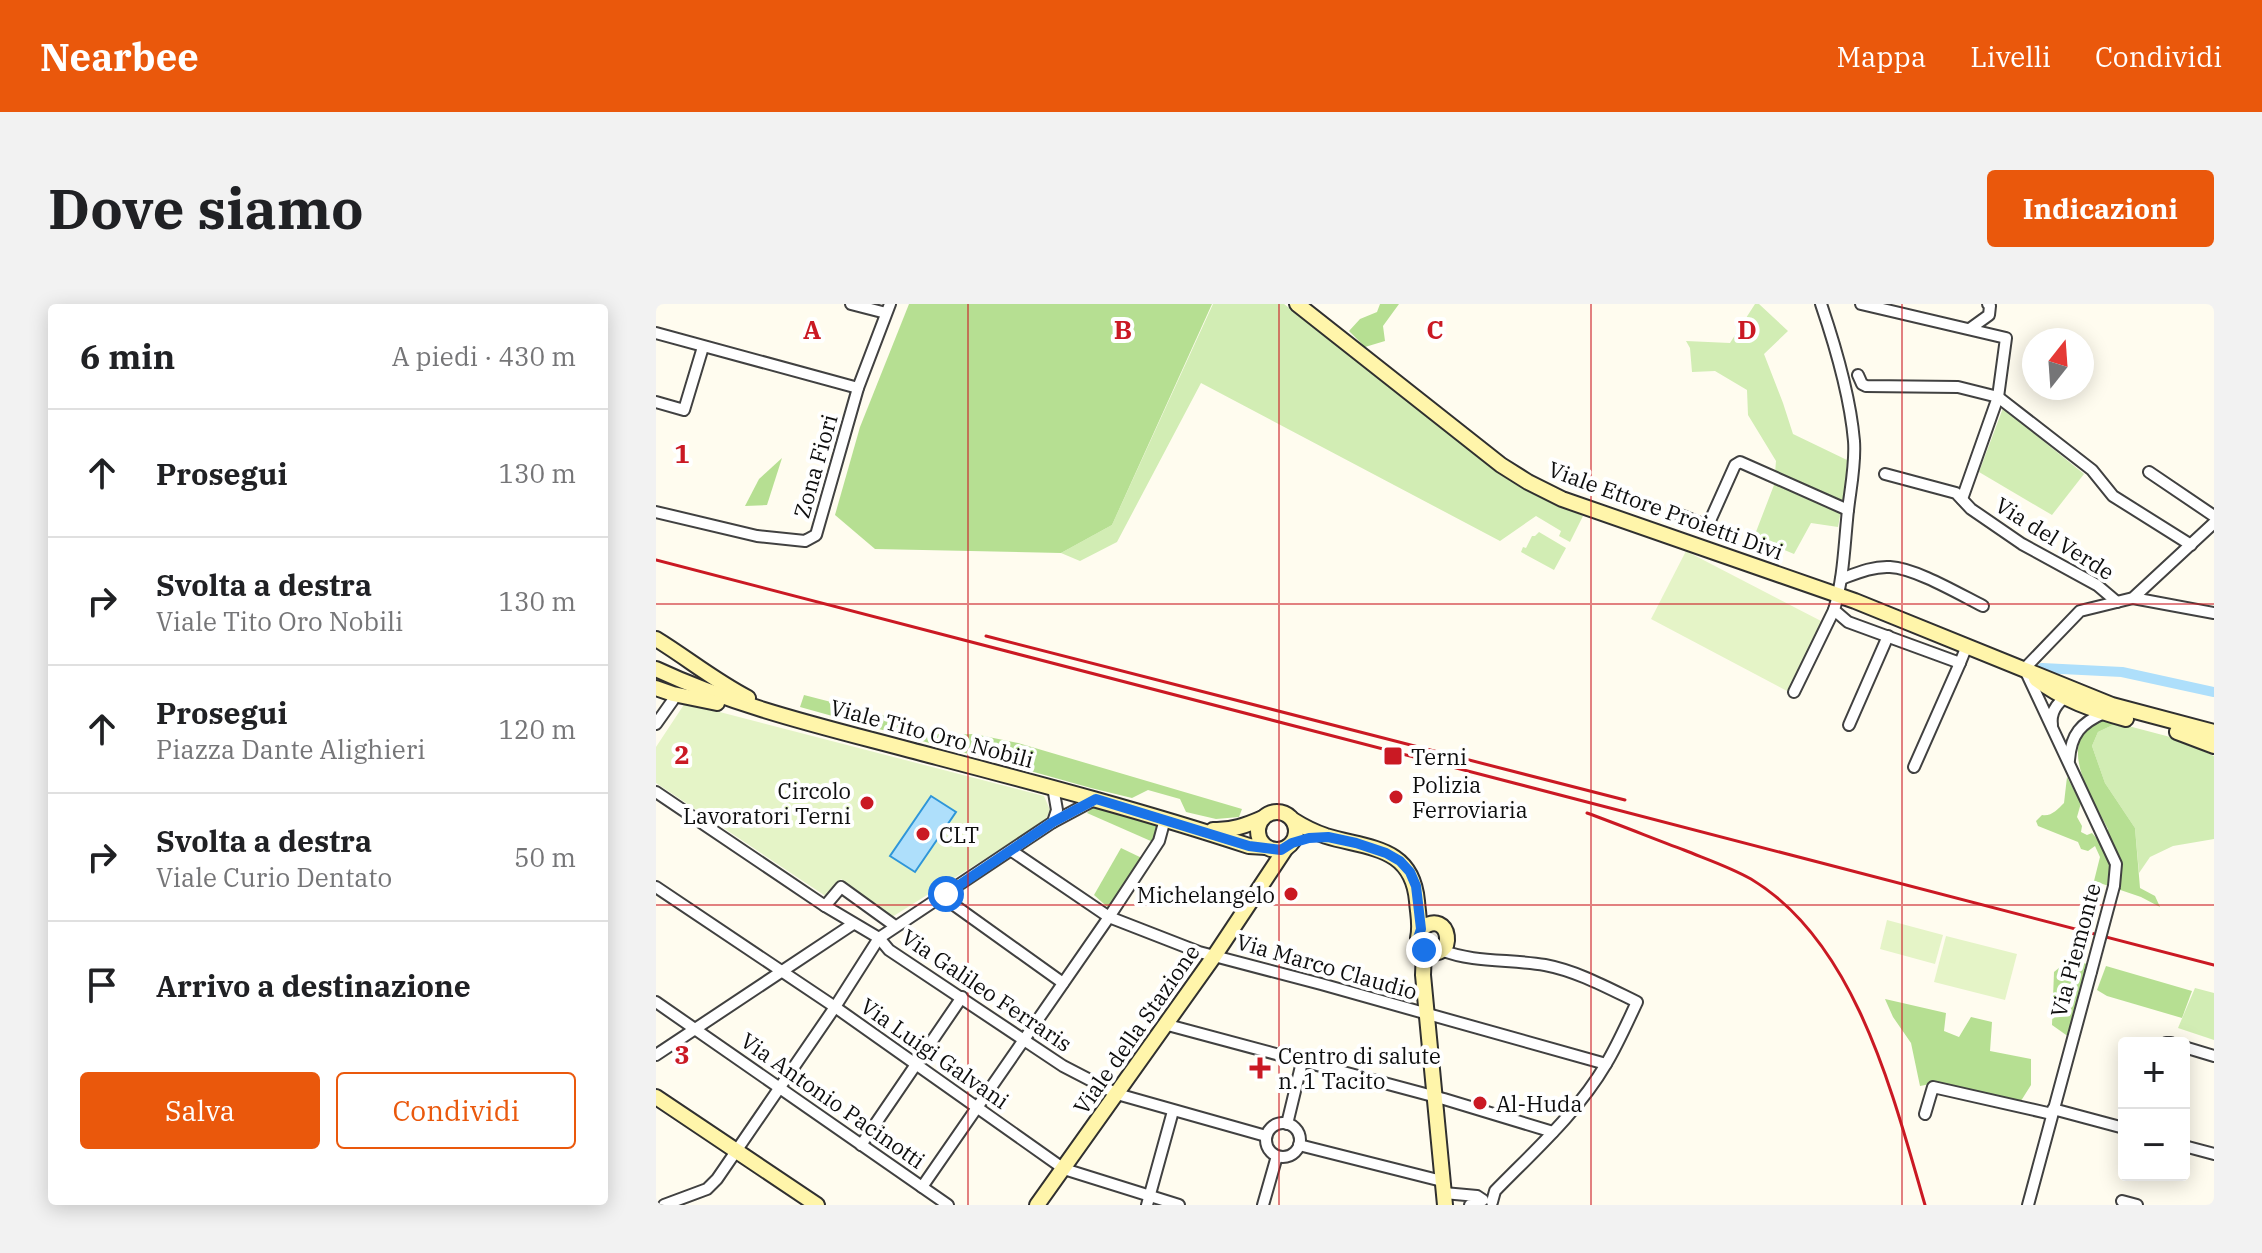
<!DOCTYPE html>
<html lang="it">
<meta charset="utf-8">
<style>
body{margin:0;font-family:"IBM Plex Serif",serif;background:#f2f2f2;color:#202124}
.controls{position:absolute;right:24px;bottom:24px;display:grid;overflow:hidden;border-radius:8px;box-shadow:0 4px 20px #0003}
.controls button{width:72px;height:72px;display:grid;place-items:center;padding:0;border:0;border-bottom:2px solid #e0e0e0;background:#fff;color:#202124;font:40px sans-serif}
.compass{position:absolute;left:1366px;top:24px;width:72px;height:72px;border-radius:50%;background:#fff;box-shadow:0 4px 20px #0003;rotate:17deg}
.stop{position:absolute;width:24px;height:24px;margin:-18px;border:6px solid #1a73e8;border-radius:50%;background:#fff}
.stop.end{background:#1a73e8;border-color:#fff;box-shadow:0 2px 8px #0008}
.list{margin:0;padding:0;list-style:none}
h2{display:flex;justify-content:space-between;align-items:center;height:104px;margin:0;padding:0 32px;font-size:34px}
h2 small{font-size:26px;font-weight:400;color:#757577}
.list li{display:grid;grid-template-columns:52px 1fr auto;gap:24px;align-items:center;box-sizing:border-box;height:128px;padding:0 32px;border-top:2px solid #e0e0e0}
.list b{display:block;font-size:30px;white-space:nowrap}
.list p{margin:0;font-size:26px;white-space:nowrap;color:#757577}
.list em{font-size:26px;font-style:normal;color:#757577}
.actions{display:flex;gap:16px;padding:24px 32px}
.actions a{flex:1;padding:18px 0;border:2px solid #ea580c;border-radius:8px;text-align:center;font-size:28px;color:#ea580c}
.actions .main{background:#ea580c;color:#fff}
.icon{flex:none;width:44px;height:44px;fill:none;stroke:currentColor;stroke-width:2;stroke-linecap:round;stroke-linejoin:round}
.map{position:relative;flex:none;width:1558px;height:901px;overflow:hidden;border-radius:8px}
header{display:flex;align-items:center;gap:48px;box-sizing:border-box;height:112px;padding:0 40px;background:#ea580c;color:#fff}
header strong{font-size:38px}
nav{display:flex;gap:44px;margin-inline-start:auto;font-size:28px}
.intro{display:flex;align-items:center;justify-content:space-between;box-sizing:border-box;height:192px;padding:0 48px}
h1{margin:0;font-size:56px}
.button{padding:20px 36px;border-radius:8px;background:#ea580c;color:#fff;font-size:28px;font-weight:700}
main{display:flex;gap:48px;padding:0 48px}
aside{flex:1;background:#fff;border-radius:8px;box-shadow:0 4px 20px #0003}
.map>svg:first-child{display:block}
</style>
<header>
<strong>Nearbee</strong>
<nav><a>Mappa</a><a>Livelli</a><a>Condividi</a></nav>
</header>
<div class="intro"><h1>Dove siamo</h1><a class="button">Indicazioni</a></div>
<main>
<aside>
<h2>6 min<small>A piedi · 430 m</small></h2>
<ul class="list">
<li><svg class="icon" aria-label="ahead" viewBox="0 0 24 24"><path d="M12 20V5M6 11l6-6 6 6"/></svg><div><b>Prosegui</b></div><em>130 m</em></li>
<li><svg class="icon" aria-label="right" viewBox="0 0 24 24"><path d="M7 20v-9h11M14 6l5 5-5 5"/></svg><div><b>Svolta a destra</b><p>Viale Tito Oro Nobili</p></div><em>130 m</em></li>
<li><svg class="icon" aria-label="ahead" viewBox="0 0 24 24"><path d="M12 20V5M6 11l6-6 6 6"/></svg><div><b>Prosegui</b><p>Piazza Dante Alighieri</p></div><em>120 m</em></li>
<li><svg class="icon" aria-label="right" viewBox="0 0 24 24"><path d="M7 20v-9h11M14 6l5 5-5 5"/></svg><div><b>Svolta a destra</b><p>Viale Curio Dentato</p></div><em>50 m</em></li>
<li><svg class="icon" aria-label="arrive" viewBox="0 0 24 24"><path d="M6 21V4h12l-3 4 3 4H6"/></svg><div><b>Arrivo a destinazione</b></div></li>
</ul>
<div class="actions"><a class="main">Salva</a><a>Condividi</a></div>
</aside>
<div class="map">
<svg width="1558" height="901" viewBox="0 0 1558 901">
<rect width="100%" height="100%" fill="#fffcef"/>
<!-- green -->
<g fill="#d2edb4">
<polygon points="557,0 628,0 862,181 927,212 914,238 903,232 905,227 880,212 844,237 545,79 461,238 424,257 405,249 456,221"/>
<polygon points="1099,0 1103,0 1132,27 1108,50 1127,99 1137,130 1191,156 1189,185 1182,223 1155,219 1138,250 1098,233 1118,181 1120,157 1092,111 1091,86 1059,67 1036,68 1034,44 1030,37 1074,39"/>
<polygon points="1347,104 1428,170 1396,211 1323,168"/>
<polygon points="883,228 910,244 898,266 865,248 867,243 870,244 876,232 879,232"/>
<polygon points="1461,419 1518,434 1558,452 1558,535 1517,542 1494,553 1483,569 1479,524 1449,479 1436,442 1442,428"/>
<polygon points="1539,684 1558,689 1558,736 1522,724"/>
</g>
<!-- forest -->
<g fill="#b6df92">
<polygon points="253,0 556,0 456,221 405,249 219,245 179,211 204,123"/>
<polygon points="724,0 743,0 727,22 729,37 709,43 693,27 704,15 721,8"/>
<polygon points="126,154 111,201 89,202 103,175"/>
<polygon points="148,391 237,414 249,422 272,429 288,431 318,430 362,439 586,505 583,513 560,515 530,508 524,495 492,486 476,494 435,484 144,403"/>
<path d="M1447,416L1461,419L1442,428L1436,442L1449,479L1479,524L1484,584L1499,592L1504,603L1485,593L1438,577L1444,553L1439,542L1432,547L1425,545L1422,538L1382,522L1380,517L1386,511C1395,513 1402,505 1408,499L1411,473L1425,499L1421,513L1426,522L1425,528L1431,531L1436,529L1447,542L1452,525C1436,494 1396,434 1447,416Z"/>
<polygon points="440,499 501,519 497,538 431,509"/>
<polygon points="465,544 490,556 458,609 438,591"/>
<polygon points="1414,655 1431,660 1413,733 1396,721 1398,668"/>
<polygon points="1450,662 1536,687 1526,714 1451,692 1441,686"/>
<polygon points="1229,695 1290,709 1288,727 1303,733 1315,713 1336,718 1334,747 1375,755 1375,781 1363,800 1284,778 1264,782 1255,739 1237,713"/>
</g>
<!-- pitch -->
<g fill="#e5f4c7">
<polygon points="1030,247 1167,318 1133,388 995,315"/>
<polygon points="29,399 388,492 394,506 389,517 236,613 185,575 171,593 0,479 0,443"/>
<polygon points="1231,616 1287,631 1279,660 1224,645"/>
<polygon points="1290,632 1361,650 1349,696 1278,678"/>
</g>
<!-- water -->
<polygon fill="#aedffb" stroke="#2f96d9" stroke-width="2" points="275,492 300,508 259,568 234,552"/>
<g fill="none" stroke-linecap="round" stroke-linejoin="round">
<!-- canal -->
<polyline stroke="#aedffb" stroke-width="10" points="1386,364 1466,368 1558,388"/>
<defs>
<g id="street">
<polyline points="195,0 230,9"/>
<path d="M1165,0C1180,44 1194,91 1198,137C1200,163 1193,190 1191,216C1188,247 1187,276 1178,306L1192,318L1304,359L1310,344"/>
<polyline points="1205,0 1350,34 1342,93 1306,195"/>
<polyline points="1315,24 1333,11 1334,2 1332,0"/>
<polyline points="0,29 202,84"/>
<polyline points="1202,71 1206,80 1210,82 1302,83 1342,93 1436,166 1457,192 1535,241"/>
<polyline points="0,98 28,106 47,43"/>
<polyline points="1493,168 1558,212"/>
<polyline points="1229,170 1300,189 1315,205 1366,240 1441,281 1461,298"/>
<polyline points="0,208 101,232 149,237 160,231 202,84 234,0"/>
<polyline points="1017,208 1049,221 1053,219 1079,161 1084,158 1192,206"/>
<path d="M1185,275C1201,269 1217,262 1234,263C1259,264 1303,290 1327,302"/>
<polyline points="1477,294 1558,309"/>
<polyline points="1138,388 1178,306"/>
<polyline points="0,420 17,396"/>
<polyline points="1193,421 1232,332"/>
<path d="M1396,421C1394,408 1401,399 1411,392"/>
<path d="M1413,456C1415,430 1425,419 1448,409"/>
<polyline points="1258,463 1304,359"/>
<polyline points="0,488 169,602"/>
<polyline points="397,518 440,495"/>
<polyline points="356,547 453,613 543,648 665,680 950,760"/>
<polyline points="1458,582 1460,560 1370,368 1372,361 1424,307 1477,294 1558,219"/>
<polyline points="0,583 179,703 408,865 523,901"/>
<polyline points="290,590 298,601 407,679"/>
<polyline points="239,622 185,583 169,602 223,634 233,646 407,762 461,790 610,832"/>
<path d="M785,646C818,659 854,655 889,661C921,667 952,684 981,698C971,719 962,740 950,760C922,808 878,847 839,887L836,898"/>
<polyline points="0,698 292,901"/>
<polyline points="508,720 788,795 897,828"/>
<polyline points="1510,739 1515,739"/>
<polyline points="1528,743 1558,752"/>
<polyline points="0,751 197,620"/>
<polyline points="1397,805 1468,824"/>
<polyline points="1269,810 1277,783 1396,810"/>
<circle cx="627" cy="836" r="17"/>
<polyline points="631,820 646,758"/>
<polyline points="205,841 306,693"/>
<polyline points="643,841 786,877"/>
<polyline points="1528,842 1558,850"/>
<polyline points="266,883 453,613 503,537 509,515"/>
<polyline points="788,889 821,892 827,896 821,900 814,901"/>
<polyline points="1466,897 1481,901"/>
<polyline points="8,901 51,885 61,875 179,703 223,634 397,518 401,506 397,483"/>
<polyline points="491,901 517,807"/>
<polyline points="607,901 621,852"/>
<polyline points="1372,901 1435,668"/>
</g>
<g id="secondary">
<polyline points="641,0 845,161 872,178 906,195 1199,297 1456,401 1558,428"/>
<path d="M0,335C31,354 59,377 92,394"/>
<path d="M0,365C81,403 168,423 254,446C368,476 481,505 593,542L610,543"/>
<path d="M1380,375C1407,396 1437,406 1470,415"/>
<polyline points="0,384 17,390 61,399"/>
<polyline points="1521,428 1558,442"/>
<circle cx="621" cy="527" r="19"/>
<path d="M637,516C648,523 658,528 670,532C713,545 756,542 761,597C762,611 765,621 762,634L768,646L767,671L789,901"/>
<path d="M557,526C575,527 591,521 607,514"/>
<path d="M765,625C795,601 803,661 768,646"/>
<polyline points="0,793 161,901"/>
<polyline points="381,901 559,651 630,544"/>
</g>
</defs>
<!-- street casing -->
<use href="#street" stroke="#414141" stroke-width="14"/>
<!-- secondary casing -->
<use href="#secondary" stroke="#303030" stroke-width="18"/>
<!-- street -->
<use href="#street" stroke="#fff" stroke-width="10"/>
<!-- secondary -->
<use href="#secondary" stroke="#fff5aa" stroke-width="14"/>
<!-- rail -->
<g stroke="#ca1923" stroke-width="3">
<polyline points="0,256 1558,661"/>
<polyline points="330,332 969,496"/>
<path d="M931,509C964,521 996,534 1028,546C1050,555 1074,563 1095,575C1200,638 1237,791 1269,901"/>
</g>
<defs>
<polyline id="street-bridge" points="1435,668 1458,582"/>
</defs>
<!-- street-bridge casing -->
<use href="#street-bridge" stroke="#414141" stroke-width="14" stroke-linecap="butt"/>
<!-- street-bridge -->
<use href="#street-bridge" stroke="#fff" stroke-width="10"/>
</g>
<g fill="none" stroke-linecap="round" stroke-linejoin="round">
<!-- route -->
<polyline stroke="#1a73e8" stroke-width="10" points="290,590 397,518 440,495 593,542 625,546 636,539 653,534 672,533 700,539 730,549 744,557 754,568 760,582 765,625 762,634 768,646"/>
</g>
<!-- grid -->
<path fill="none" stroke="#ca1923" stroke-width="2" stroke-opacity="0.55" d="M312,0V901M623,0V901M935,0V901M1246,0V901M0,300H1558M0,601H1558"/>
<!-- markers -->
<g fill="#ca1923" stroke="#fff" stroke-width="3">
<rect x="727" y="442" width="20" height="20" rx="4"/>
<circle cx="740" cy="493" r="8"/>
<circle cx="211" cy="499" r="8"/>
<circle cx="267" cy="530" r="8"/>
<circle cx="635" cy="590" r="8"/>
<path d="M600 752h8v8h8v8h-8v8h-8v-8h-8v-8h8z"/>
<circle cx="824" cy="799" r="8"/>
</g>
<g text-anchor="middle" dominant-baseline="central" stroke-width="8" stroke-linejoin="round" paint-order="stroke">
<!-- street labels -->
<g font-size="22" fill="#0e0e0e" stroke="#fff">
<text transform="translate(159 162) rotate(-74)">Zona Fiori</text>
<text transform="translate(1010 206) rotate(20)">Viale Ettore Proietti Divi</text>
<text transform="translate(1399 234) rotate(32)">Via del Verde</text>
<text transform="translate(276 429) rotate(15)">Viale Tito Oro Nobili</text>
<text transform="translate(1419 646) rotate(-75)">Via Piemonte</text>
<text transform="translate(671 662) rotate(16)">Via Marco Claudio</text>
<text transform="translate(331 686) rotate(34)">Via Galileo Ferraris</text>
<text transform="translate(480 725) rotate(-55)">Viale della Stazione</text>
<text transform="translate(279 749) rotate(35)">Via Luigi Galvani</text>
<text transform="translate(177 796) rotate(35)">Via Antonio Pacinotti</text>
</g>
<!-- poi labels -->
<g font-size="22" fill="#0e0e0e" stroke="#fff" text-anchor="start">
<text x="755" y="452">Terni</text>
<text x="756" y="480">Polizia<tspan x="756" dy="25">Ferroviaria</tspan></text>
<text x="195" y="486" text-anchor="end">Circolo<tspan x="195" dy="25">Lavoratori Terni</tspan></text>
<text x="283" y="530">CLT</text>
<text x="619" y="590" text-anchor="end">Michelangelo</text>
<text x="622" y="751">Centro di salute<tspan x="622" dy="25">n. 1 Tacito</tspan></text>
<text x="840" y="799">Al-Huda</text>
</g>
</g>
<g font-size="26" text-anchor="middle" font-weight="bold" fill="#ca1923" stroke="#fff" stroke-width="8" stroke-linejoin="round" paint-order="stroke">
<text x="156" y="35">A</text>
<text x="467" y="35">B</text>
<text x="779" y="35">C</text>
<text x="1091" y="35">D</text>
<text x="26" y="159">1</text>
<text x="26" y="460">2</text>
<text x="26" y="760">3</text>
</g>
</svg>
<div class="controls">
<button>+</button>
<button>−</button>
</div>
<svg class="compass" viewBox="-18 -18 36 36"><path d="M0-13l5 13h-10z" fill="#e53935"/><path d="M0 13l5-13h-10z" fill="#757577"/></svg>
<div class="stop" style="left:290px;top:590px"></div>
<div class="stop end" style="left:768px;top:646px"></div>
</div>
</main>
